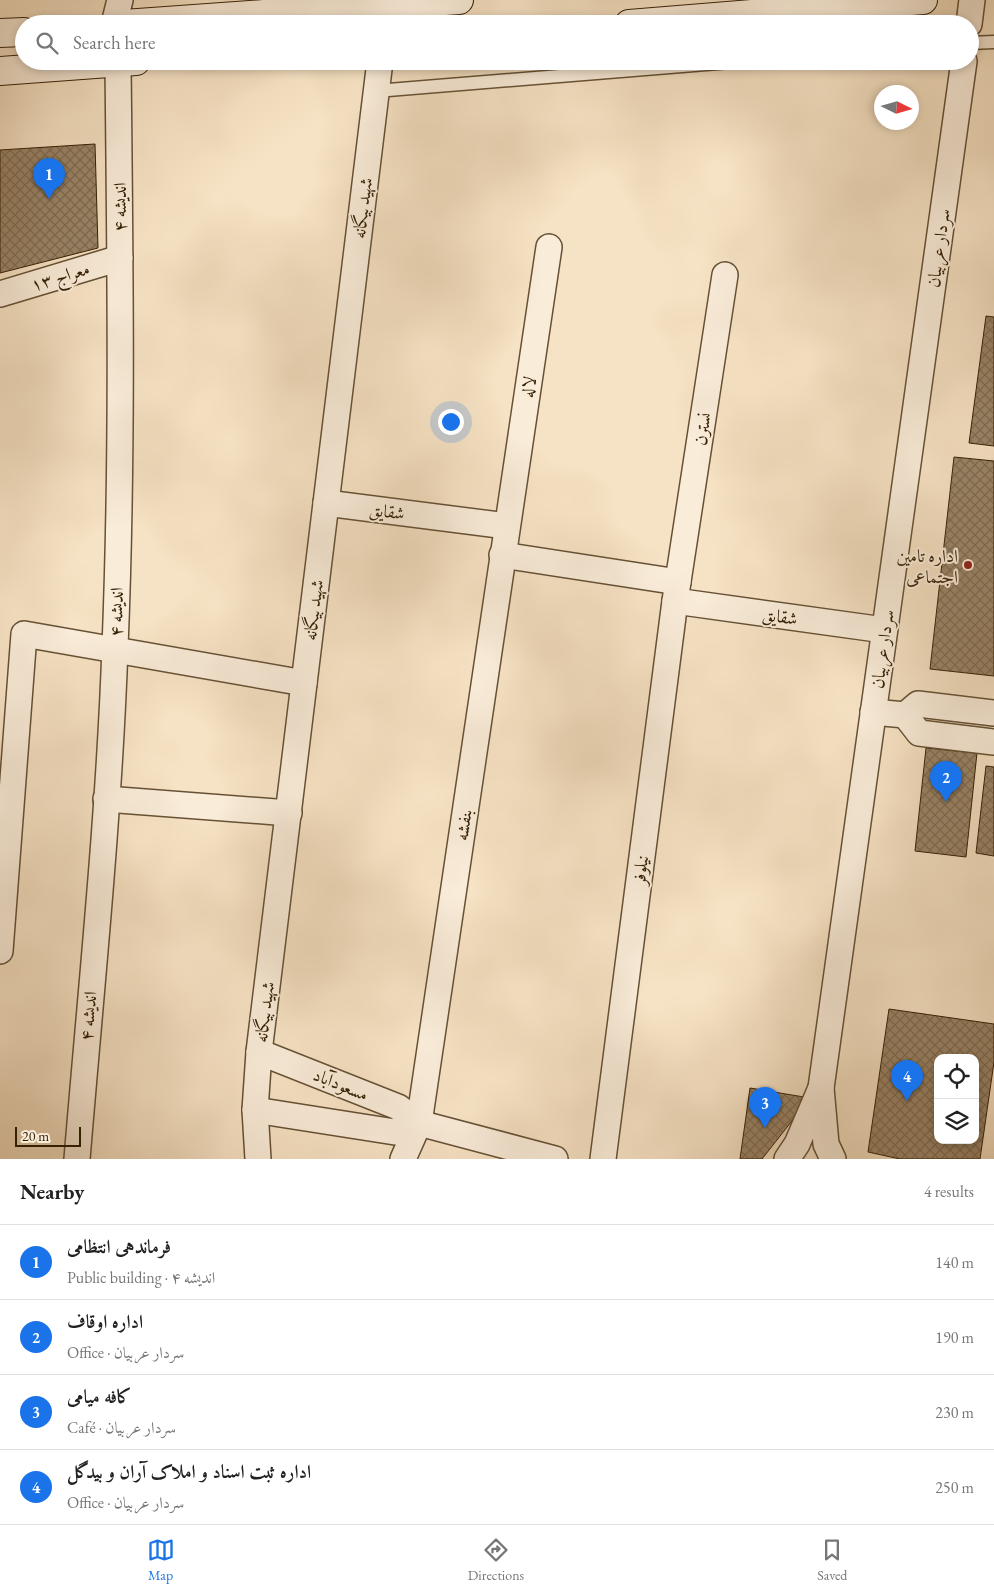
<!DOCTYPE html>
<meta charset="utf-8">
<style>
body{margin:0;font-family:"EB Garamond",Amiri,serif;background:#f6f6f6;color:#222}
.controls{position:absolute;right:15px;bottom:15px;display:grid;overflow:hidden;border-radius:10px;box-shadow:0 2px 8px #0003}
.controls button{width:45px;height:45px;display:grid;place-items:center;padding:0;border:0;border-bottom:1px solid #e0e0e0;background:#fff;color:#222;font:25px sans-serif}
.compass{position:absolute;left:874px;top:85px;width:45px;height:45px;border-radius:50%;background:#fff;box-shadow:0 2px 8px #0003;rotate:95deg}
.scale{position:absolute;left:15px;bottom:12px;width:66px;box-sizing:border-box;padding-left:5px;border:2px solid #362105;border-top:0;font-size:14px;line-height:18px;white-space:nowrap;color:#362105;-webkit-text-stroke:4px #f9ecd9;paint-order:stroke}
.you{position:absolute;left:450px;top:421px;width:18px;height:18px;margin:-12px;border:4px solid #fff;border-radius:50%;background:#1a73e8;box-shadow:0 0 0 8px #1a73e833}
.badge{display:grid;place-items:center;width:32px;height:32px;border-radius:50%;background:#1a73e8;color:#fff;font-size:16px;font-weight:700}
.pin{position:absolute;translate:-50% -41px;filter:drop-shadow(0 1px 2px #0008)}
.pin::after{content:'';position:absolute;top:26px;width:18px;height:15px;background:inherit;clip-path:polygon(0 0,100% 0,50% 100%)}
.list{margin:0;padding:0;list-style:none}
h2{display:flex;justify-content:space-between;align-items:center;height:65px;margin:0;padding:0 20px;font-size:21px}
h2 small{font-size:16px;font-weight:400;color:#767676}
.list li{display:grid;grid-template-columns:32px 1fr auto;gap:15px;align-items:center;box-sizing:border-box;height:75px;padding:0 20px;border-top:1px solid #e0e0e0}
.list b{display:block;font-size:19px;white-space:nowrap}
.list p{margin:0;font-size:16px;white-space:nowrap;color:#767676}
.list em{font-size:16px;font-style:normal;color:#767676}
.icon{flex:none;width:28px;height:28px;fill:none;stroke:currentColor;stroke-width:2;stroke-linecap:round;stroke-linejoin:round}
.map{position:relative;flex:none;width:994px;height:1159px;overflow:hidden}
.search{position:absolute;background:#fff;box-shadow:0 2px 8px #0003;left:15px;right:15px;top:15px;height:55px;display:flex;align-items:center;gap:12px;box-sizing:border-box;padding:0 18px;border-radius:28px;color:#767676;font-size:19px}
.sheet{height:365px;background:#fff}
nav{display:flex;justify-content:space-around;align-items:center;box-sizing:border-box;height:70px;border-top:1px solid #e0e0e0;background:#fff;font-size:14px;color:#767676}
nav a{display:grid;justify-items:center;gap:2px}
nav .on{color:#1a73e8}
.map>svg:first-child{display:block}
</style>
<div class="map">
<svg width="994" height="1159" viewBox="0 0 994 1159">
<defs>
<pattern id="building-cross-hatch" width="8" height="8" patternUnits="userSpaceOnUse" patternTransform="scale(1.25)"><rect width="8" height="8" fill="#9a8568"/><path d="M0 0l8 8M0 8l8-8" fill="none" stroke="#7e6c54"/></pattern>
</defs>
<rect width="100%" height="100%" fill="#f6e2c4"/>
<filter id="stains"><feTurbulence type="fractalNoise" baseFrequency=".004" numOctaves="4"/><feColorMatrix values="0 0 0 0 .2 0 0 0 0 .09 0 0 0 0 .02 0 0 0 .5 -.17"/></filter>
<radialGradient id="worn" r=".72"><stop offset=".6" stop-color="#630" stop-opacity="0"/><stop offset="1" stop-color="#630" stop-opacity=".3"/></radialGradient>
<!-- building -->
<g fill="url(#building-cross-hatch)" stroke="#362105" fill-rule="evenodd">
<polygon points="95,144 98,248 0,273 0,150"/>
<polygon points="986,316 994,317 994,446 969,443"/>
<polygon points="954,457 994,461 994,676 930,669"/>
<polygon points="926,748 977,753 966,857 915,851"/>
<polygon points="986,766 994,767 994,856 976,853"/>
<path d="M889,1009L994,1024V1062L980,1159H900L868,1152ZM938,1058H975V1140H938Z"/>
<polygon points="750,1088 810,1098 762,1159 740,1159"/>
</g>
<g fill="none" stroke-linecap="round" stroke-linejoin="round">
<defs>
<g id="lane">
<polyline points="970,43 994,42"/>
<polyline points="376,91 743,61"/>
</g>
<g id="street">
<polyline points="114,24 120,0"/>
<polyline points="969,24 972,0"/>
<polyline points="0,294 120,258"/>
<polyline points="326,503 507,526"/>
<polyline points="502,555 678,582"/>
<polyline points="675,601 884,630"/>
<polyline points="873,712 905,715 918,704 994,713"/>
<polyline points="905,715 919,733 994,742"/>
<polyline points="106,799 289,813"/>
<polyline points="0,951 24,634 304,683"/>
<polyline points="259,1052 398,1107 419,1123 555,1159"/>
<polyline points="821,1088 964,61"/>
<polyline points="255,1110 395,1132 419,1123"/>
<path d="M77,1159C91,989 109,818 115,647C123,452 120,258 118,63"/>
<polyline points="258,1159 255,1110 259,1052 380,61"/>
<polyline points="403,1159 419,1123 549,247"/>
<polyline points="603,1159 675,601 725,275"/>
<polyline points="787,1159 797,1144 821,1088 826,1144 833,1159"/>
</g>
<g id="secondary">
<polyline points="124,24 459,0"/>
<polyline points="629,24 923,0"/>
<polyline points="0,33 24,32"/>
<polyline points="0,71 136,61"/>
</g>
</defs>
<!-- lane casing -->
<use href="#lane" stroke="#665135" stroke-width="15"/>
<!-- street casing -->
<use href="#street" stroke="#665135" stroke-width="28"/>
<!-- secondary casing -->
<use href="#secondary" stroke="#362105" stroke-width="30"/>
<!-- lane -->
<use href="#lane" stroke="#f9ecd9" stroke-width="12"/>
<!-- street -->
<use href="#street" stroke="#f9ecd9" stroke-width="25"/>
<!-- secondary -->
<use href="#secondary" stroke="#f9ecd9" stroke-width="28"/>
</g>
<!-- markers -->
<circle fill="#8f2418" stroke="#f9ecd9" stroke-width="2" cx="968" cy="565" r="5"/>
<g text-anchor="middle" dominant-baseline="central" stroke-width="4" stroke-linejoin="round" paint-order="stroke">
<!-- street labels -->
<g font-size="18" fill="#362105" stroke="#f9ecd9">
<text transform="translate(119 207) rotate(-90)">اندیشه ۴</text>
<text transform="translate(362 208) rotate(-83)">شهید بیگانه</text>
<text transform="translate(938 248) rotate(-82)">سردار عربیان</text>
<text transform="translate(60 276) rotate(-17)">معراج ۱۳</text>
<text transform="translate(528 387) rotate(-81)">لاله</text>
<text transform="translate(702 429) rotate(-81)">نسترن</text>
<text transform="translate(387 511) rotate(7)">شقایق</text>
<text transform="translate(313 610) rotate(-83)">شهید بیگانه</text>
<text transform="translate(116 612) rotate(-89)">اندیشه ۴</text>
<text transform="translate(780 616) rotate(8)">شقایق</text>
<text transform="translate(882 649) rotate(-82)">سردار عربیان</text>
<text transform="translate(463 825) rotate(-82)">بنفشه</text>
<text transform="translate(640 870) rotate(-83)">نیلوفر</text>
<text transform="translate(264 1012) rotate(-83)">شهید بیگانه</text>
<text transform="translate(88 1016) rotate(-85)">اندیشه ۴</text>
<text transform="translate(341 1084) rotate(22)">مسعودآباد</text>
</g>
<!-- poi labels -->
<g font-size="18" fill="#362105" stroke="#f9ecd9" text-anchor="end">
<text x="958" y="555">اداره تامین<tspan x="958" dy="21">اجتماعی</tspan></text>
</g>
</g>
<rect width="100%" height="100%" filter="url(#stains)"/>
<rect width="100%" height="100%" fill="url(#worn)"/>
</svg>
<div class="controls">
<button><svg class="icon" aria-label="locate" viewBox="0 0 24 24"><circle cx="12" cy="12" r="6"/><path d="M12 2v4M12 18v4M2 12h4M18 12h4"/></svg></button>
<button><svg class="icon" aria-label="layers" viewBox="0 0 24 24"><path d="M12 4l9 5-9 5-9-5zM3 14l9 5 9-5"/></svg></button>
</div>
<svg class="compass" viewBox="-18 -18 36 36"><path d="M0-13l5 13h-10z" fill="#e53935"/><path d="M0 13l5-13h-10z" fill="#767676"/></svg>
<div class="scale">20 m</div>
<div class="you"></div>
<div class="pin badge" style="left:49px;top:199px">1</div>
<div class="pin badge" style="left:946px;top:802px">2</div>
<div class="pin badge" style="left:765px;top:1128px">3</div>
<div class="pin badge" style="left:907px;top:1101px">4</div>
<div class="search"><svg class="icon" aria-label="search" viewBox="0 0 24 24"><circle cx="10" cy="10" r="6"/><path d="M15 15l6 6"/></svg>Search here</div>
</div>
<section class="sheet">
<h2>Nearby<small>4 results</small></h2>
<ul class="list">
<li><span class="badge">1</span><div><b>فرماندهی انتظامی</b><p>Public building · اندیشه ۴</p></div><em>140 m</em></li>
<li><span class="badge">2</span><div><b>اداره اوقاف</b><p>Office · سردار عربیان</p></div><em>190 m</em></li>
<li><span class="badge">3</span><div><b>کافه میامی</b><p>Café · سردار عربیان</p></div><em>230 m</em></li>
<li><span class="badge">4</span><div><b>اداره ثبت اسناد و املاک آران و بیدگل</b><p>Office · سردار عربیان</p></div><em>250 m</em></li>
</ul>
</section>
<nav>
<a class="on"><svg class="icon" aria-label="map" viewBox="0 0 24 24"><path d="M3 6l6-2 6 2 6-2v14l-6 2-6-2-6 2zM9 4v14M15 6v14"/></svg>Map</a>
<a><svg class="icon" aria-label="directions" viewBox="0 0 24 24"><path d="M12 3l9 9-9 9-9-9zM9 14v-3h6M13 9l2 2-2 2"/></svg>Directions</a>
<a><svg class="icon" aria-label="saved" viewBox="0 0 24 24"><path d="M7 4h10v16l-5-4-5 4z"/></svg>Saved</a>
</nav>
